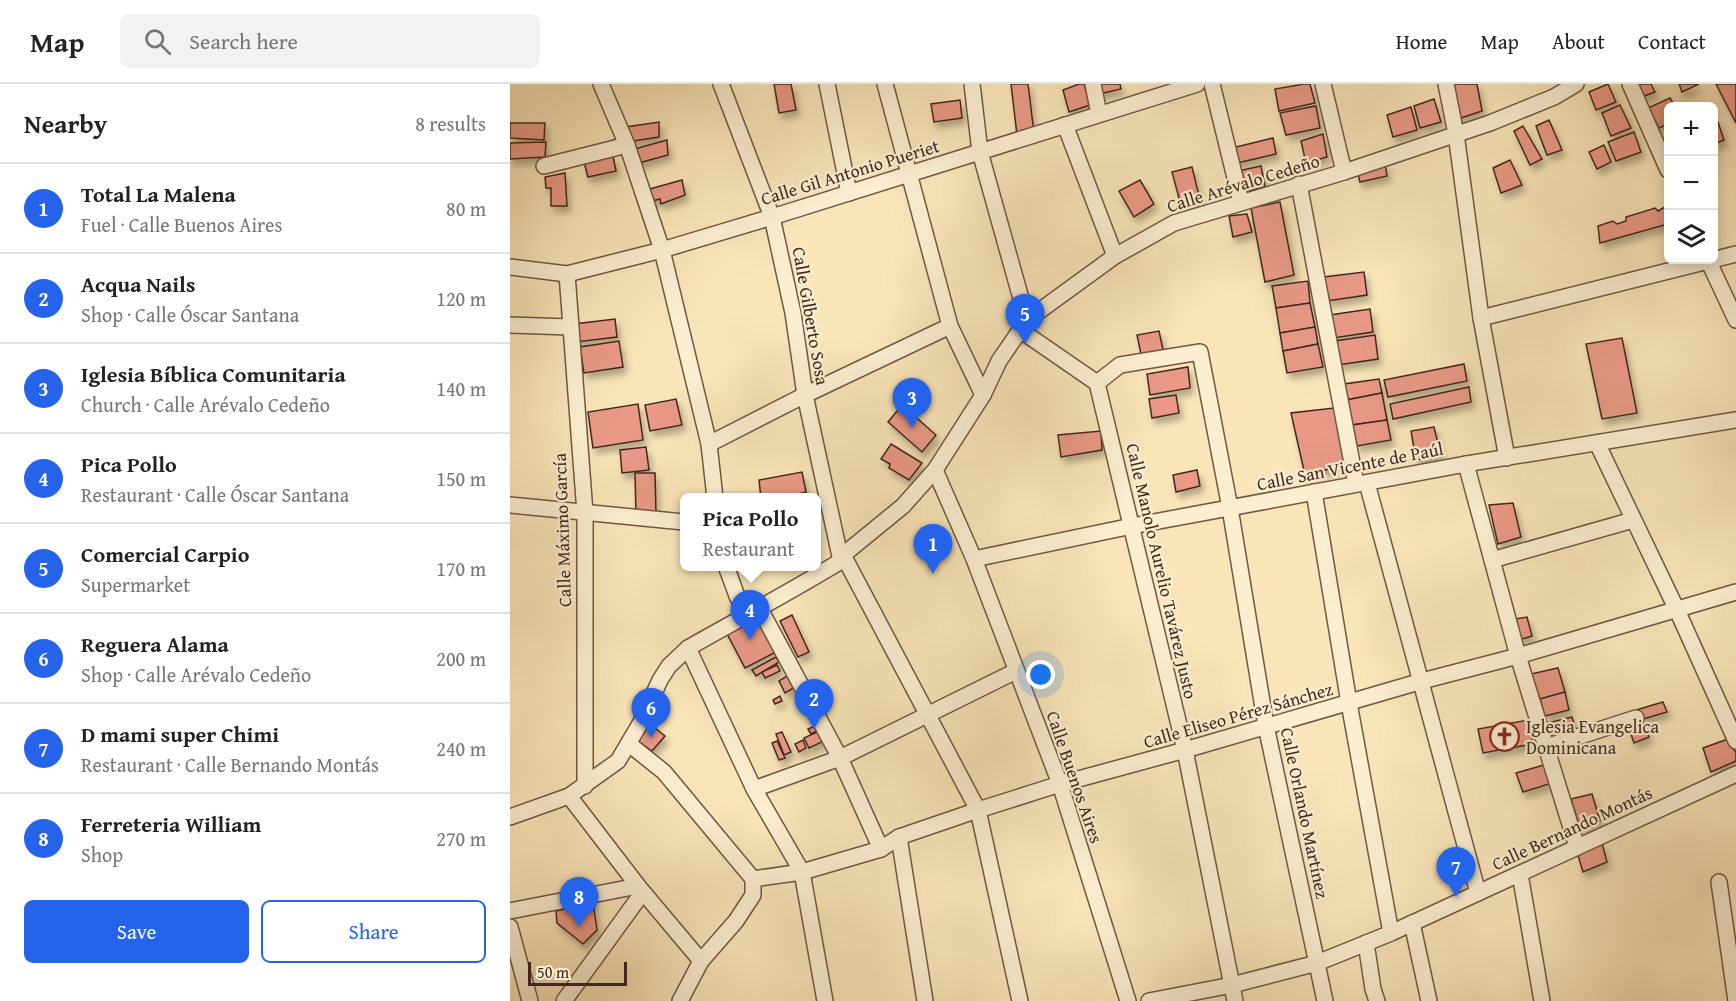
<!DOCTYPE html>
<meta charset="utf-8">
<style>
body{margin:0;font-family:"Gentium Book Plus",serif;background:#f2f2f2;color:#222}
.controls{position:absolute;right:18px;top:18px;display:grid;overflow:hidden;border-radius:9px;box-shadow:0 3px 15px #0003}
.controls button{width:54px;height:54px;display:grid;place-items:center;padding:0;border:0;border-bottom:2px solid #e0e0e0;background:#fff;color:#222;font:30px sans-serif}
.scale{position:absolute;left:18px;bottom:15px;width:99px;box-sizing:border-box;padding-left:6px;border:3px solid #42281e;border-top:0;font-size:16px;line-height:21px;white-space:nowrap;color:#42281e;-webkit-text-stroke:4px #fbeed1;paint-order:stroke}
.you{position:absolute;left:531px;top:591px;width:21px;height:21px;margin:-15px;border:4px solid #fff;border-radius:50%;background:#1a73e8;box-shadow:0 0 0 9px #1a73e833}
.badge{display:grid;place-items:center;width:39px;height:39px;border-radius:50%;background:#2563eb;color:#fff;font-size:20px;font-weight:700}
.pin{position:absolute;translate:-50% -50px;filter:drop-shadow(0 2px 3px #0008)}
.pin::after{content:'';position:absolute;top:32px;width:21px;height:18px;background:inherit;clip-path:polygon(0 0,100% 0,50% 100%)}
.popup{position:absolute;left:170px;top:409px;width:141px;height:78px;box-sizing:border-box;display:grid;place-content:center;border-radius:9px;background:#fff;filter:drop-shadow(0 2px 4px #0005);font-size:20px;white-space:nowrap;color:#767676}
.popup b{font-size:22px;color:#222}
.popup::after{content:'';position:absolute;left:50%;top:100%;margin-left:-12px;border:12px solid transparent;border-top-color:#fff}
.list{margin:0;padding:0;list-style:none}
h2{display:flex;justify-content:space-between;align-items:center;height:78px;margin:0;padding:0 24px;font-size:26px}
h2 small{font-size:20px;font-weight:400;color:#767676}
.list li{display:grid;grid-template-columns:39px 1fr auto;gap:18px;align-items:center;box-sizing:border-box;height:90px;padding:0 24px;border-top:2px solid #e0e0e0}
.list b{display:block;font-size:22px;white-space:nowrap}
.list p{margin:0;font-size:20px;white-space:nowrap;color:#767676}
.list em{font-size:20px;font-style:normal;color:#767676}
.actions{display:flex;gap:12px;padding:18px 24px}
.actions a{flex:1;padding:14px 0;border:2px solid #2563eb;border-radius:9px;text-align:center;font-size:21px;color:#2563eb}
.actions .main{background:#2563eb;color:#fff}
.icon{flex:none;width:33px;height:33px;fill:none;stroke:currentColor;stroke-width:2;stroke-linecap:round;stroke-linejoin:round}
.map{position:relative;flex:none;width:1226px;height:917px;overflow:hidden}
header{display:flex;align-items:center;gap:36px;box-sizing:border-box;height:84px;padding:0 30px;background:#fff;border-bottom:2px solid #e0e0e0}
header strong{font-size:28px}
nav{display:flex;gap:33px;margin-inline-start:auto;font-size:21px}
.search{width:420px;height:54px;background:#f2f2f2;display:flex;align-items:center;gap:15px;box-sizing:border-box;padding:0 21px;border-radius:9px;color:#767676;font-size:22px}
main{display:flex}
aside{flex:1;background:#fff}
.map>svg:first-child{display:block}
</style>
<header>
<strong>Map</strong>
<div class="search"><svg class="icon" aria-label="search" viewBox="0 0 24 24"><circle cx="10" cy="10" r="6"/><path d="M15 15l6 6"/></svg>Search here</div>
<nav><a>Home</a><a>Map</a><a>About</a><a>Contact</a></nav>
</header>
<main>
<aside>
<h2>Nearby<small>8 results</small></h2>
<ul class="list">
<li><span class="badge">1</span><div><b>Total La Malena</b><p>Fuel · Calle Buenos Aires</p></div><em>80 m</em></li>
<li><span class="badge">2</span><div><b>Acqua Nails</b><p>Shop · Calle Óscar Santana</p></div><em>120 m</em></li>
<li><span class="badge">3</span><div><b>Iglesia Bíblica Comunitaria</b><p>Church · Calle Arévalo Cedeño</p></div><em>140 m</em></li>
<li><span class="badge">4</span><div><b>Pica Pollo</b><p>Restaurant · Calle Óscar Santana</p></div><em>150 m</em></li>
<li><span class="badge">5</span><div><b>Comercial Carpio</b><p>Supermarket</p></div><em>170 m</em></li>
<li><span class="badge">6</span><div><b>Reguera Alama</b><p>Shop · Calle Arévalo Cedeño</p></div><em>200 m</em></li>
<li><span class="badge">7</span><div><b>D mami super Chimi</b><p>Restaurant · Calle Bernando Montás</p></div><em>240 m</em></li>
<li><span class="badge">8</span><div><b>Ferreteria William</b><p>Shop</p></div><em>270 m</em></li>
</ul>
<div class="actions"><a class="main">Save</a><a>Share</a></div>
</aside>
<div class="map">
<svg width="1226" height="917" viewBox="0 0 1226 917">
<defs>
<filter id="shadow"><feDropShadow dx="3.5" dy="6" stdDeviation="3" flood-color="#0004"/></filter>
</defs>
<rect width="100%" height="100%" fill="#f9e5b8"/>
<filter id="stains"><feTurbulence type="fractalNoise" baseFrequency=".00333" numOctaves="4"/><feColorMatrix values="0 0 0 0 .2 0 0 0 0 .09 0 0 0 0 .02 0 0 0 .5 -.17"/></filter>
<radialGradient id="worn" r=".72"><stop offset=".6" stop-color="#630" stop-opacity="0"/><stop offset="1" stop-color="#630" stop-opacity=".3"/></radialGradient>
<!-- building -->
<g fill="#e99986" stroke="#42281e" stroke-width="1.5" filter="url(#shadow)">
<polygon points="264,0 281,0 286,26 269,29"/>
<polygon points="501,0 518,0 524,49 507,51"/>
<polygon points="569,0 574,0 580,21 559,28 553,6"/>
<polygon points="587,0 610,0 611,5 589,10"/>
<polygon points="794,0 800,0 805,19 769,27 765,5"/>
<polygon points="941,0 967,0 972,27 948,35"/>
<polygon points="1098,0 1106,18 1086,26 1079,8"/>
<polygon points="1126,0 1141,0 1145,8 1131,13"/>
<polygon points="1169,0 1189,0 1172,8"/>
<polygon points="1206,0 1226,0 1226,39"/>
<polygon points="1160,14 1165,22 1158,22 1158,40 1149,44 1138,24"/>
<polygon points="924,15 931,38 910,44 904,22"/>
<polygon points="450,16 452,34 424,38 421,20"/>
<polygon points="1110,21 1121,44 1101,52 1092,29"/>
<polygon points="806,22 810,44 776,51 770,29"/>
<polygon points="901,23 907,46 883,53 877,31"/>
<polygon points="1039,36 1052,66 1037,71 1026,42"/>
<polygon points="149,38 149,53 117,58 116,43"/>
<polygon points="1208,38 1214,56 1204,60 1204,40"/>
<polygon points="0,39 35,39 34,56 0,54"/>
<polygon points="1013,42 1032,75 1020,81 1004,47"/>
<polygon points="1124,48 1131,68 1106,77 1098,58"/>
<polygon points="813,50 817,73 796,79 791,57"/>
<polygon points="763,54 766,70 727,79 722,64"/>
<polygon points="157,56 158,71 125,80 121,66"/>
<polygon points="36,58 35,73 0,75 0,59"/>
<polygon points="1094,61 1101,78 1087,85 1079,68"/>
<polygon points="103,72 106,87 78,93 74,78"/>
<polygon points="1000,76 1012,101 991,109 983,84"/>
<polygon points="875,79 877,92 850,98 847,87"/>
<polygon points="751,82 755,103 733,108 728,87"/>
<polygon points="682,83 691,120 672,125 662,88"/>
<polygon points="55,89 57,122 41,122 41,104 36,104 35,93"/>
<polygon points="172,96 175,111 151,120 150,115 138,118 136,106"/>
<polygon points="630,96 644,120 624,133 609,107"/>
<polygon points="770,118 784,191 755,198 741,124"/>
<polygon points="1155,123 1158,140 1090,159 1088,142 1103,137 1107,140 1116,137 1116,133 1145,124 1148,127"/>
<polygon points="737,130 742,148 723,153 719,132"/>
<polygon points="854,188 857,211 817,217 814,193"/>
<polygon points="798,197 800,219 766,224 762,202"/>
<polygon points="800,219 805,243 770,249 766,224"/>
<polygon points="860,225 863,248 823,254 820,231"/>
<polygon points="105,235 107,253 66,258 64,240"/>
<polygon points="805,243 808,260 773,267 770,249"/>
<polygon points="649,247 653,266 631,270 627,251"/>
<polygon points="865,251 868,275 828,281 825,257"/>
<polygon points="1112,254 1127,329 1092,335 1076,260"/>
<polygon points="109,257 113,283 74,289 70,263"/>
<polygon points="808,260 813,283 777,289 773,267"/>
<polygon points="954,280 957,297 878,313 874,296"/>
<polygon points="678,283 680,304 640,311 637,290"/>
<polygon points="869,295 872,309 836,316 834,300"/>
<polygon points="959,303 961,318 883,335 880,320"/>
<polygon points="872,309 877,336 842,341 836,316"/>
<polygon points="666,311 669,329 642,334 639,315"/>
<polygon points="166,315 172,341 140,347 135,321"/>
<polygon points="128,320 133,356 83,364 78,328"/>
<polygon points="392,321 426,351 412,368 378,338"/>
<polygon points="824,324 836,381 795,391 781,329"/>
<polygon points="877,336 881,356 847,362 842,341"/>
<polygon points="924,343 931,372 906,376 901,347"/>
<polygon points="591,347 592,366 551,373 548,351"/>
<polygon points="381,360 412,379 399,396 379,384 380,380 371,375"/>
<polygon points="136,363 139,386 112,389 110,366"/>
<polygon points="687,386 690,402 666,408 663,391"/>
<polygon points="292,388 296,408 275,414 251,414 249,396"/>
<polygon points="125,389 145,389 146,431 126,431"/>
<polygon points="1003,419 1011,453 988,460 979,421"/>
<polygon points="246,528 266,568 235,584 214,544"/>
<polygon points="282,531 299,568 288,573 270,537"/>
<polygon points="1017,533 1022,552 1009,556 1005,535"/>
<polygon points="266,573 269,578 246,592 242,586"/>
<polygon points="267,581 270,587 255,594 252,588"/>
<polygon points="1048,584 1055,608 1030,615 1021,590"/>
<polygon points="280,590 287,602 275,609 269,597"/>
<polygon points="1055,608 1059,626 1035,632 1030,615"/>
<polygon points="270,612 272,617 265,620 263,616"/>
<polygon points="1153,618 1157,628 1130,636 1126,626"/>
<polygon points="1062,633 1067,649 1043,656 1038,639"/>
<polygon points="1018,636 1023,660 973,669 968,645"/>
<polygon points="1133,638 1139,653 1124,659 1118,641"/>
<polygon points="140,640 155,652 142,667 128,657"/>
<polygon points="309,640 311,645 301,650 298,645"/>
<polygon points="311,646 316,656 299,664 294,654"/>
<polygon points="272,648 281,668 274,671 266,650"/>
<polygon points="1218,655 1226,669 1226,677 1201,688 1193,664"/>
<polygon points="293,656 296,664 289,668 285,660"/>
<polygon points="267,657 275,674 269,676 262,659"/>
<polygon points="1034,681 1039,700 1013,708 1006,689"/>
<polygon points="1082,710 1090,737 1070,744 1061,715"/>
<polygon points="1092,759 1097,778 1073,788 1067,768"/>
<polygon points="83,819 87,846 73,860 47,839 46,827"/>
</g>
<g fill="none" stroke-linecap="round" stroke-linejoin="round">
<defs>
<g id="minor">
<polyline points="91,0 117,61 152,166 199,360 205,414"/>
<polyline points="211,0 262,133 283,229 295,311 331,477"/>
<polyline points="317,0 339,109"/>
<polyline points="375,0 440,242 473,311"/>
<polyline points="462,0 470,68 517,236"/>
<polyline points="583,0 589,30"/>
<polyline points="702,0 731,118"/>
<polyline points="813,0 834,88"/>
<polyline points="936,0 946,50 971,234 997,374"/>
<polyline points="1120,0 1158,86"/>
<polyline points="555,41 605,172"/>
<polyline points="34,82 117,61"/>
<polyline points="789,100 846,400"/>
<polyline points="1198,176 1226,236"/>
<polyline points="0,183 57,190 152,166 262,133 687,0"/>
<polyline points="57,190 75,429 75,702"/>
<polyline points="971,234 1226,170"/>
<polyline points="0,241 60,243"/>
<polyline points="510,246 587,299 675,666 725,917"/>
<polyline points="587,299 610,281 690,268 720,424 756,642 815,917"/>
<polyline points="1087,359 1167,526 1226,657"/>
<polyline points="199,360 295,311 440,242"/>
<polyline points="956,380 1008,572 1067,763"/>
<polyline points="425,386 464,475 550,700 618,917"/>
<polyline points="857,399 968,809"/>
<polyline points="804,408 839,619 881,849"/>
<polyline points="0,421 174,438"/>
<polyline points="333,471 468,726 510,917"/>
<polyline points="464,475 622,442 956,380 1226,336"/>
<polyline points="982,476 1123,436"/>
<polyline points="216,482 227,512 237,531"/>
<polyline points="249,523 330,674 371,765"/>
<polyline points="178,564 244,705 292,788 315,917"/>
<polyline points="119,660 154,688 243,795 243,811 226,837 191,877 170,917"/>
<polyline points="1036,663 1126,634"/>
<polyline points="244,705 330,674 506,587"/>
<polyline points="59,712 128,802 191,877"/>
<path d="M0,733L59,712L108,677L131,638L150,596L159,582L178,564C229,535 280,508 331,477L333,471L393,422L425,386L473,311L489,277L517,236L605,172L664,139L834,88L980,39L1044,13L1066,0"/>
<polyline points="389,753 415,917"/>
<polyline points="1010,790 1032,917"/>
<polyline points="243,795 292,788 371,765 389,753 468,726 550,700 675,666 912,597 1008,572 1226,508"/>
<polyline points="1209,798 1226,917"/>
<polyline points="0,827 128,802"/>
<polyline points="902,839 919,917"/>
<polyline points="0,843 20,917"/>
<polyline points="856,859 863,905 867,917"/>
<polyline points="54,917 133,808"/>
<polyline points="639,917 722,901 807,879 881,849 1226,690"/>
</g>
</defs>
<!-- minor casing -->
<use href="#minor" stroke="#705744" stroke-width="18"/>
<!-- minor -->
<use href="#minor" stroke="#fbeed1" stroke-width="15"/>
</g>
<!-- icons -->
<defs>
<symbol id="church-ring" viewBox="-11 -11 22 22"><circle r="9.5" fill="#fbeed1" stroke="#8f2418" stroke-width="1.5"/><path d="M-1.2-6h2.4v3.5h3.3v2.4h-3.3V6h-2.4V-.1h-3.3v-2.4h3.3Z" fill="#8f2418"/></symbol>
</defs>
<g fill-rule="evenodd">
<use href="#church-ring" x="978" y="636" width="33" height="33"/>
</g>
<g text-anchor="middle" dominant-baseline="central" stroke-width="4.5" stroke-linejoin="round" paint-order="stroke">
<!-- street labels -->
<g font-size="18" fill="#42281e" stroke="#fbeed1">
<text transform="translate(340 88) rotate(-17)">Calle Gil Antonio Pueriet</text>
<text transform="translate(733 99) rotate(-17)">Calle Arévalo Cedeño</text>
<text transform="translate(301 232) rotate(80)">Calle Gilberto Sosa</text>
<text transform="translate(840 382) rotate(-11)">Calle San Vicente de Paúl</text>
<text transform="translate(52 446) rotate(-92)">Calle Máximo García</text>
<text transform="translate(652 487) rotate(77)">Calle Manolo Aurelio Tavárez Justo</text>
<text transform="translate(728 631) rotate(-16)">Calle Eliseo Pérez Sánchez</text>
<text transform="translate(565 693) rotate(71)">Calle Buenos Aires</text>
<text transform="translate(795 729) rotate(78)">Calle Orlando Martínez</text>
<text transform="translate(1062 744) rotate(-25)">Calle Bernando Montás</text>
</g>
<!-- poi labels -->
<g font-size="18" fill="#42281e" stroke="#fbeed1" text-anchor="start">
<text x="1016" y="642">Iglesia Evangelica<tspan x="1016" dy="21">Dominicana</tspan></text>
</g>
</g>
<rect width="100%" height="100%" filter="url(#stains)"/>
<rect width="100%" height="100%" fill="url(#worn)"/>
</svg>
<div class="controls">
<button>+</button>
<button>−</button>
<button><svg class="icon" aria-label="layers" viewBox="0 0 24 24"><path d="M12 4l9 5-9 5-9-5zM3 14l9 5 9-5"/></svg></button>
</div>
<div class="scale">50 m</div>
<div class="you"></div>
<div class="pin badge" style="left:423px;top:490px">1</div>
<div class="pin badge" style="left:304px;top:645px">2</div>
<div class="pin badge" style="left:402px;top:344px">3</div>
<div class="pin badge" style="left:240px;top:556px">4</div>
<div class="popup"><b>Pica Pollo</b>Restaurant</div>
<div class="pin badge" style="left:515px;top:260px">5</div>
<div class="pin badge" style="left:141px;top:654px">6</div>
<div class="pin badge" style="left:946px;top:813px">7</div>
<div class="pin badge" style="left:69px;top:843px">8</div>
</div>
</main>
